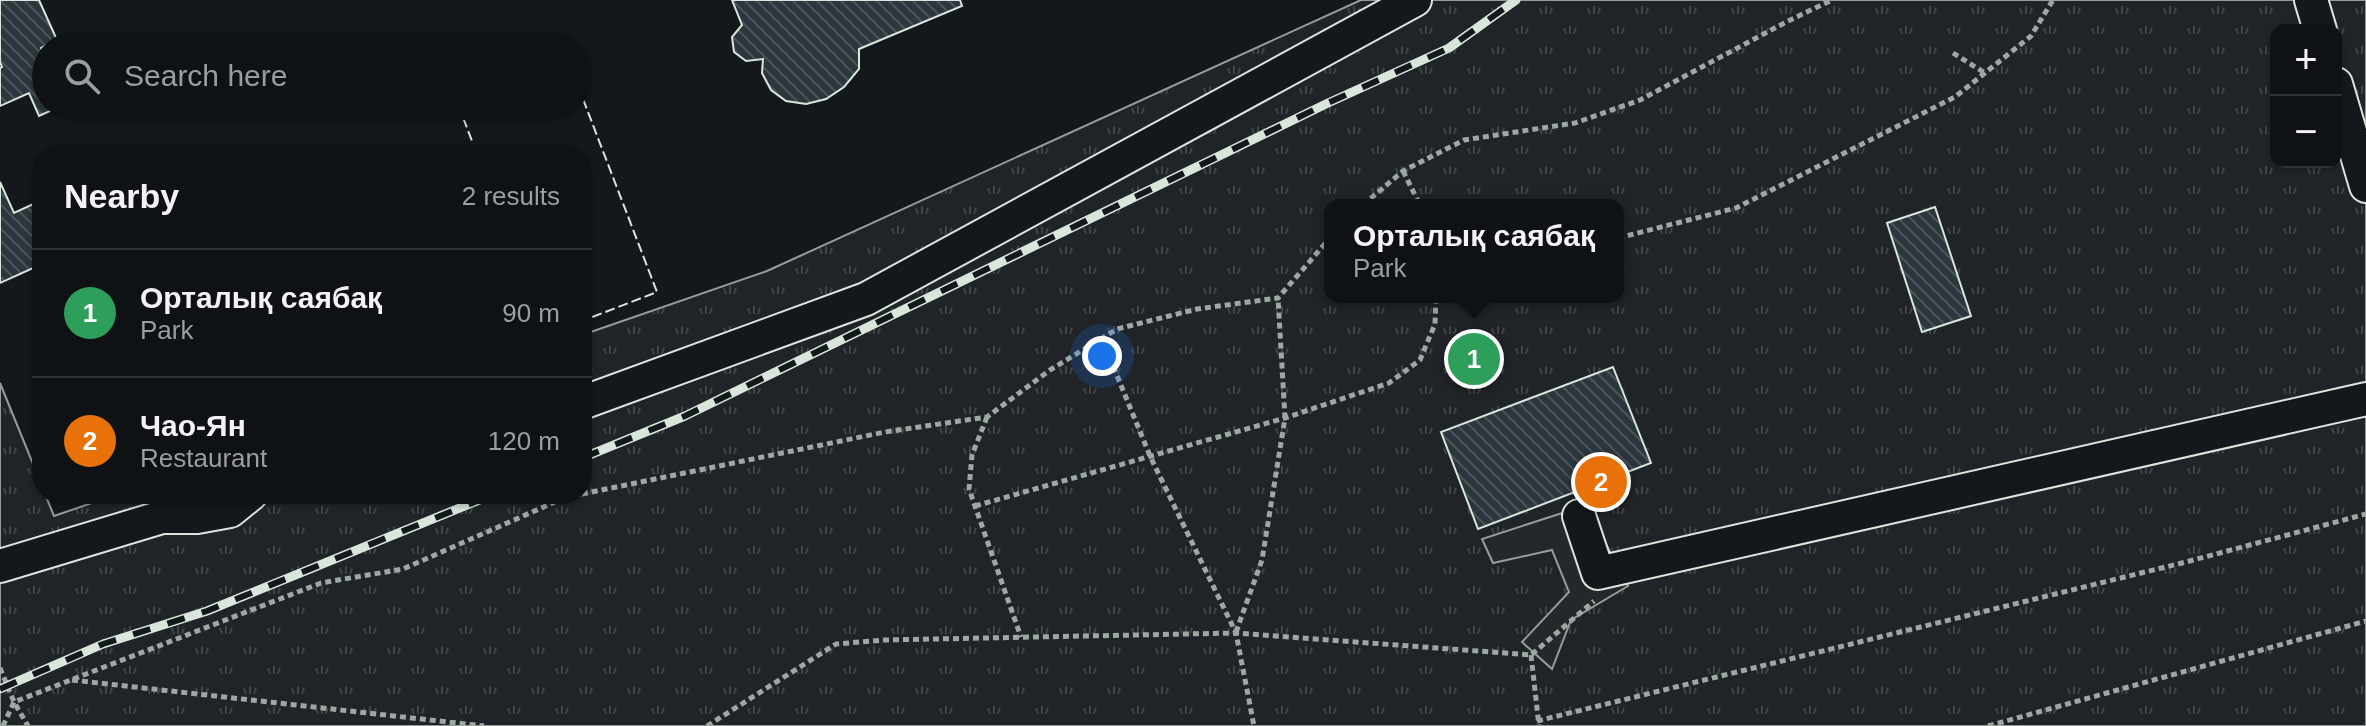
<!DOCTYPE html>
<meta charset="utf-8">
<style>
body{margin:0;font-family:Helvetica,sans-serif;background:#181b1e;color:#f1f3f6}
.controls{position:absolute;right:24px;top:24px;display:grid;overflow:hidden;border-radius:16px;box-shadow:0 2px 6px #0004}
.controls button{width:72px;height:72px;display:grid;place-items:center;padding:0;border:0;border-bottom:2px solid #2f3234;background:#0f1215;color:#f1f3f6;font:40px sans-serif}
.you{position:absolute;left:1102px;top:356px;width:28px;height:28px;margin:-20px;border:6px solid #fff;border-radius:50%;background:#1a73e8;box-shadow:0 0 0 12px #1a73e833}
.badge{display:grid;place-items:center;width:52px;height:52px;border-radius:50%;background:#0f766e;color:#fff;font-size:26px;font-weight:700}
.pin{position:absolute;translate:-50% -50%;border:4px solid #fff;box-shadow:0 2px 8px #0006}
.popup{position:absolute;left:1324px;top:199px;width:300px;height:104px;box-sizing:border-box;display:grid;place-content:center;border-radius:16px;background:#0f1215;filter:drop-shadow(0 2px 6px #0005);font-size:26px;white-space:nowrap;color:#9b9ea0}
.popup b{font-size:30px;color:#f1f3f6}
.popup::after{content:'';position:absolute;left:50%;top:100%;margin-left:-16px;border:16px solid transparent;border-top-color:#0f1215}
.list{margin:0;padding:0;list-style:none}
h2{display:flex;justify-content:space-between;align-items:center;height:104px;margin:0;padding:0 32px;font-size:34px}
h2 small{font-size:26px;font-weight:400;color:#9b9ea0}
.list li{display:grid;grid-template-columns:52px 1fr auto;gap:24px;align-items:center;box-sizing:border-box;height:128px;padding:0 32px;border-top:2px solid #2f3234}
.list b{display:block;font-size:30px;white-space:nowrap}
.list p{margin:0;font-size:26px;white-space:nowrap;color:#9b9ea0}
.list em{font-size:26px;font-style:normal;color:#9b9ea0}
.icon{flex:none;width:44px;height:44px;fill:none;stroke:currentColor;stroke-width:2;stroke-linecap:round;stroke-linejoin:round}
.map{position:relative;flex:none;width:2366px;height:726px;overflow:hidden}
.search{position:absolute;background:#0f1215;box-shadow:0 2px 6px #0004;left:32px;top:32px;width:560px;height:88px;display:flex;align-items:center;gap:20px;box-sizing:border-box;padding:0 28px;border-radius:44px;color:#9b9ea0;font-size:30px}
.panel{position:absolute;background:#0f1215;box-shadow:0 2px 6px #0004;left:32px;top:144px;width:560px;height:360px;border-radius:32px}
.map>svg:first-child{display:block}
</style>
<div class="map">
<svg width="2366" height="726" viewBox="0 0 2366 726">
<defs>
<pattern id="park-tufts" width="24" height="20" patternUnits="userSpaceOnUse" patternTransform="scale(2)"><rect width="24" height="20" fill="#202428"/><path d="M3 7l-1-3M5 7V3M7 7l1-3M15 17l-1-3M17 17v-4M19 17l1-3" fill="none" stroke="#404447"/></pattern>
<pattern id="building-back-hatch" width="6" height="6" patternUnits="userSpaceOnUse" patternTransform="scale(2)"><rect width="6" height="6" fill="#2c363c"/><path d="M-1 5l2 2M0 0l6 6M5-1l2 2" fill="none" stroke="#4a5358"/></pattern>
</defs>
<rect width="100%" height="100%" fill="#14181c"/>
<!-- park -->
<path fill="url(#park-tufts)" stroke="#939e99" stroke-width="2" fill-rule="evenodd" d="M1361,0H2366V726H0V383L42,486V494H45L54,516L118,494H582V335L767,271ZM2276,30H2336V162H2276ZM1330,205H1618V297H1330Z"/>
<!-- parking -->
<polygon fill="#24282b" stroke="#939e99" stroke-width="2" points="1590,504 1598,529 1628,586 1571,620 1552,669 1522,642 1569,592 1552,550 1493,563 1482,539"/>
<!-- building -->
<g fill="url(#building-back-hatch)" stroke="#d8e6dc" stroke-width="2">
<polygon points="0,0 39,0 57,40 41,48 46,59 46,106 61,106 39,116 29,93 0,106 0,68 2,67 0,62"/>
<polygon points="732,0 960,0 962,6 859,49 859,69 844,87 826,99 806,104 786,101 771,90 762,73 763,59 746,61 734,52 732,37 742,25"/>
<polygon points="0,182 14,213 42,200 42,264 0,283"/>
<polygon points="1935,207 1971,316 1922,332 1887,223"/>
<polygon points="1613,367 1651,463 1478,529 1441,432"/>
</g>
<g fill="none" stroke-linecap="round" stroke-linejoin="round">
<defs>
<g id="minor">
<polyline points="2311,0 2320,30"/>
<polyline points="2336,84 2366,186"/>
<polyline points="582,403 866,299 1415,0"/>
<polyline points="1579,516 1598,573 2366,399"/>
<polyline points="0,566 162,517 197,517 230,511 251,494"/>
</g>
</defs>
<!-- minor casing -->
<use href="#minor" stroke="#d8e6dc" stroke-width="36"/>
<!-- path -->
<g stroke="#9da8a2" stroke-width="5" stroke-dasharray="6 4" stroke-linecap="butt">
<polyline points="1953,53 1985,73"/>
<polyline points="1403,171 1420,205"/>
<polyline points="1363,205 1403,171 1464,140 1575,123 1640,100 1788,21 1832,0"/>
<polyline points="1618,238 1736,208 1955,97 2031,36 2053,0"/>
<polyline points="1102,339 1150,456 1236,633 1254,726"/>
<polyline points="987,417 972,455 969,489 1021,637"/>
<polyline points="582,494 885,432 987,417 1050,370 1117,329 1197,309 1278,298 1330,238"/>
<polyline points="975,506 1285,418 1389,383 1420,360 1435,324 1436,297"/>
<polyline points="1236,632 1262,560 1285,418 1278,298"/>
<polyline points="1531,655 1539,726"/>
<polyline points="0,668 14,702 28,726"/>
<polyline points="72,680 484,726"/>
<polyline points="1537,721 2186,562 2366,514"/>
<polyline points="3,726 14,702 321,583 403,569 564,498 581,494"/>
<polyline points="707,726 836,644 884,640 1236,633 1531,655 1594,601"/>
<polyline points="1988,726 2366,621"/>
</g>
<!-- minor -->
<use href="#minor" stroke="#14181c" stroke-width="32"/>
<defs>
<g id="rail">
<polyline points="582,458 685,416 1328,103 1449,48 1516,0"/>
<polyline points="0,689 103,644 207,611 494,494"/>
</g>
</defs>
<!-- rail casing -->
<use href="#rail" stroke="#d8e6dc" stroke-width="9"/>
<!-- rail -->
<use href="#rail" stroke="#14181c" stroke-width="6" stroke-dasharray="18" stroke-linecap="butt"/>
<!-- fence -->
<g stroke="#d8e6dc" stroke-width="2" stroke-dasharray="10 4" stroke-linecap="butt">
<polyline points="578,86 657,292 582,321"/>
<polyline points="461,106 459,107 477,154"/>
</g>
</g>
</svg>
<div class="controls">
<button>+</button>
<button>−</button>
</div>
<div class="you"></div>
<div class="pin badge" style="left:1474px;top:359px;background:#2e9e5b">1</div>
<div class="popup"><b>Орталық саябақ</b>Park</div>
<div class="pin badge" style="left:1601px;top:482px;background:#e8710a">2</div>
<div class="search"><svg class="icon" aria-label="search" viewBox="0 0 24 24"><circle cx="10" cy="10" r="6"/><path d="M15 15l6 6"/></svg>Search here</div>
<section class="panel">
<h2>Nearby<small>2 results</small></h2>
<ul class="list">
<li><span class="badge" style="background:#2e9e5b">1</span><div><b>Орталық саябақ</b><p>Park</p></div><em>90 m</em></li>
<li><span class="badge" style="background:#e8710a">2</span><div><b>Чао-Ян</b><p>Restaurant</p></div><em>120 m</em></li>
</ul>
</section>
</div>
